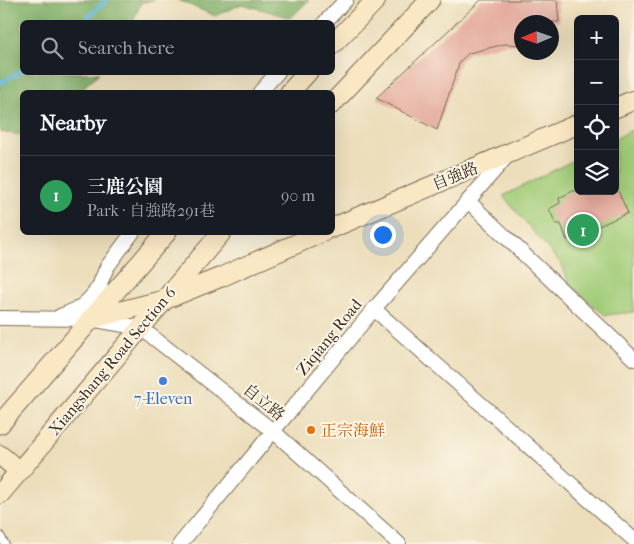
<!DOCTYPE html>
<meta charset="utf-8">
<style>
body{margin:0;font-family:"IM FELL French Canon","Noto Serif TC",serif;background:#20242c;color:#f1f3f6}
.controls{position:absolute;right:15px;top:15px;display:grid;overflow:hidden;border-radius:8px;box-shadow:0 5px 20px #0002}
.controls button{width:45px;height:45px;display:grid;place-items:center;padding:0;border:0;border-bottom:1px solid #363941;background:#171b24;color:#f1f3f6;font:25px sans-serif}
.compass{position:absolute;left:514px;top:15px;width:45px;height:45px;border-radius:50%;background:#171b24;box-shadow:0 5px 20px #0002;rotate:268deg}
.you{position:absolute;left:382px;top:234px;width:18px;height:18px;margin:-12px;border:4px solid #fff;border-radius:50%;background:#1a73e8;box-shadow:0 0 0 8px #1a73e833}
.badge{display:grid;place-items:center;width:32px;height:32px;border-radius:50%;background:#c8321e;color:#fff;font-size:16px;font-weight:700}
.pin{position:absolute;translate:-50% -50%;border:2px solid #fff;box-shadow:0 1px 5px #0006}
.list{margin:0;padding:0;list-style:none}
h2{display:flex;justify-content:space-between;align-items:center;height:65px;margin:0;padding:0 20px;font-size:21px}
h2 small{font-size:16px;font-weight:400;color:#9ea1a6}
.list li{display:grid;grid-template-columns:32px 1fr auto;gap:15px;align-items:center;box-sizing:border-box;height:80px;padding:0 20px;border-top:1px solid #363941}
.list b{display:block;font-size:19px;white-space:nowrap}
.list p{margin:0;font-size:16px;white-space:nowrap;color:#9ea1a6}
.list em{font-size:16px;font-style:normal;color:#9ea1a6}
.icon{flex:none;width:28px;height:28px;fill:none;stroke:currentColor;stroke-width:2;stroke-linecap:round;stroke-linejoin:round}
.map{position:relative;flex:none;width:634px;height:544px;overflow:hidden}
.search{position:absolute;background:#171b24;box-shadow:0 5px 20px #0002;left:20px;top:20px;width:315px;height:55px;display:flex;align-items:center;gap:12px;box-sizing:border-box;padding:0 18px;border-radius:8px;color:#9ea1a6;font-size:19px}
.panel{position:absolute;background:#171b24;box-shadow:0 5px 20px #0002;left:20px;top:90px;width:315px;height:145px;border-radius:8px}
.map>svg:first-child{display:block}
</style>
<div class="map">
<svg width="634" height="544" viewBox="0 0 634 544">
<rect width="100%" height="100%" fill="#fcf5e5"/>
<filter id="ink" filterUnits="userSpaceOnUse"><feTurbulence type="fractalNoise" baseFrequency=".02" numOctaves="2"/><feDisplacementMap in="SourceGraphic" scale="10" xChannelSelector="R" yChannelSelector="G"/><feConvolveMatrix kernelMatrix="1 2 1 2 8 2 1 2 1" color-interpolation-filters="sRGB"/></filter>
<filter id="wash" filterUnits="userSpaceOnUse"><feTurbulence type="fractalNoise" baseFrequency=".0096" numOctaves="4" result="noise"/><feDisplacementMap in="SourceGraphic" scale="20" xChannelSelector="R" yChannelSelector="G"/><feGaussianBlur stdDeviation="1.12" result="paint"/><feColorMatrix in="noise" values="0 0 0 0 0 0 0 0 0 0 0 0 0 0 0 0 0 1.4 0 .05"/><feComposite in="paint" operator="in"/></filter>
<g filter="url(#wash)">
<rect width="100%" height="100%" fill="#ecdebb"/>
<!-- green -->
<polygon fill="#a1cc78" stroke="#6e7b4b" points="634,129 634,312 605,315 570,286 562,265 503,196 578,158 578,191 615,191 615,139"/>
<!-- forest -->
<g fill="#80b068" stroke="#5e6d43">
<polygon points="0,0 154,0 141,2 133,22 22,22 22,72 99,73 79,92 22,92 22,135 0,132"/>
<polygon points="178,0 309,0 291,18 242,4 215,16"/>
</g>
<g fill="none" stroke-linecap="round" stroke-linejoin="round">
<!-- stream -->
<g stroke="#5fb6dc" stroke-width="4.5">
<polyline points="83,22 106,0"/>
<polyline points="0,83 22,71"/>
</g>
</g>
<g id="blocks">
<!-- building -->
<g fill="#e3a79a">
<polygon points="481,0 557,0 559,22 522,22 522,45 505,44 469,53 460,61 437,130 376,98"/>
<polygon points="573,191 618,191 628,213 567,240 561,224 556,224 549,209 560,203 559,198"/>
</g>
</g>
</g>
<g filter="url(#ink)">
<use href="#blocks" fill-opacity="0" stroke="#796955" stroke-width="1"/>
<g fill="none" stroke-linecap="round" stroke-linejoin="round">
<defs>
<polyline id="lane" points="0,535 5,544"/>
<g id="street">
<polyline points="325,22 346,0"/>
<polyline points="260,92 278,72"/>
<polyline points="468,201 634,359"/>
<polyline points="374,309 634,540"/>
<polyline points="96,313 101,281 107,267 133,232"/>
<path d="M60,316C79,309 88,304 99,286"/>
<polyline points="0,318 90,319 141,328 273,431 399,544"/>
<polyline points="180,544 374,309 508,155"/>
</g>
<g id="secondary">
<polyline points="332,45 376,0"/>
<polyline points="290,92 308,72"/>
<polyline points="332,104 430,0"/>
<polyline points="615,108 634,100"/>
<polyline points="332,228 578,124"/>
<polyline points="90,319 164,300 221,277 323,232"/>
<polyline points="0,424 167,232"/>
<polyline points="0,455 19,471"/>
<polyline points="0,494 222,232"/>
</g>
</defs>
<!-- lane casing -->
<use href="#lane" stroke="#796955" stroke-width="9"/>
<!-- street casing -->
<use href="#street" stroke="#796955" stroke-width="16"/>
<!-- secondary casing -->
<use href="#secondary" stroke="#796955" stroke-width="21"/>
<!-- lane -->
<use href="#lane" stroke="#fff" stroke-width="7"/>
<!-- street -->
<use href="#street" stroke="#fff" stroke-width="14"/>
<!-- secondary -->
<use href="#secondary" stroke="#fae7c3" stroke-width="19"/>
</g>
</g>
<!-- markers -->
<circle fill="#3f7fe0" stroke="#fcf5e5" stroke-width="2" cx="163" cy="381" r="5"/>
<circle fill="#e8710a" stroke="#fcf5e5" stroke-width="2" cx="311" cy="430" r="5"/>
<g text-anchor="middle" dominant-baseline="central" stroke-width="4" stroke-linejoin="round" paint-order="stroke">
<!-- street labels -->
<g font-size="16" fill="#3b2a1e" stroke="#fcf5e5">
<text transform="translate(455 176) rotate(-22)">自強路</text>
<text transform="translate(329 337) rotate(-51)">Ziqiang Road</text>
<text transform="translate(112 361) rotate(-50)">Xiangshang Road Section 6</text>
<text transform="translate(264 402) rotate(39)">自立路</text>
</g>
<!-- shop labels -->
<g font-size="16" fill="#366cbe" stroke="#fcf5e5">
<text x="163" y="398">7-Eleven</text>
</g>
<!-- food labels -->
<g font-size="16" fill="#c56008" stroke="#fcf5e5" text-anchor="start">
<text x="321" y="430">正宗海鮮</text>
</g>
</g>
</svg>
<div class="controls">
<button>+</button>
<button>−</button>
<button><svg class="icon" aria-label="locate" viewBox="0 0 24 24"><circle cx="12" cy="12" r="6"/><path d="M12 2v4M12 18v4M2 12h4M18 12h4"/></svg></button>
<button><svg class="icon" aria-label="layers" viewBox="0 0 24 24"><path d="M12 4l9 5-9 5-9-5zM3 14l9 5 9-5"/></svg></button>
</div>
<svg class="compass" viewBox="-18 -18 36 36"><path d="M0-13l5 13h-10z" fill="#e53935"/><path d="M0 13l5-13h-10z" fill="#9ea1a6"/></svg>
<div class="you"></div>
<div class="pin badge" style="left:583px;top:230px;background:#2e9e5b">1</div>
<div class="search"><svg class="icon" aria-label="search" viewBox="0 0 24 24"><circle cx="10" cy="10" r="6"/><path d="M15 15l6 6"/></svg>Search here</div>
<section class="panel">
<h2>Nearby<small></small></h2>
<ul class="list">
<li><span class="badge" style="background:#2e9e5b">1</span><div><b>三鹿公園</b><p>Park · 自強路291巷</p></div><em>90 m</em></li>
</ul>
</section>
</div>
